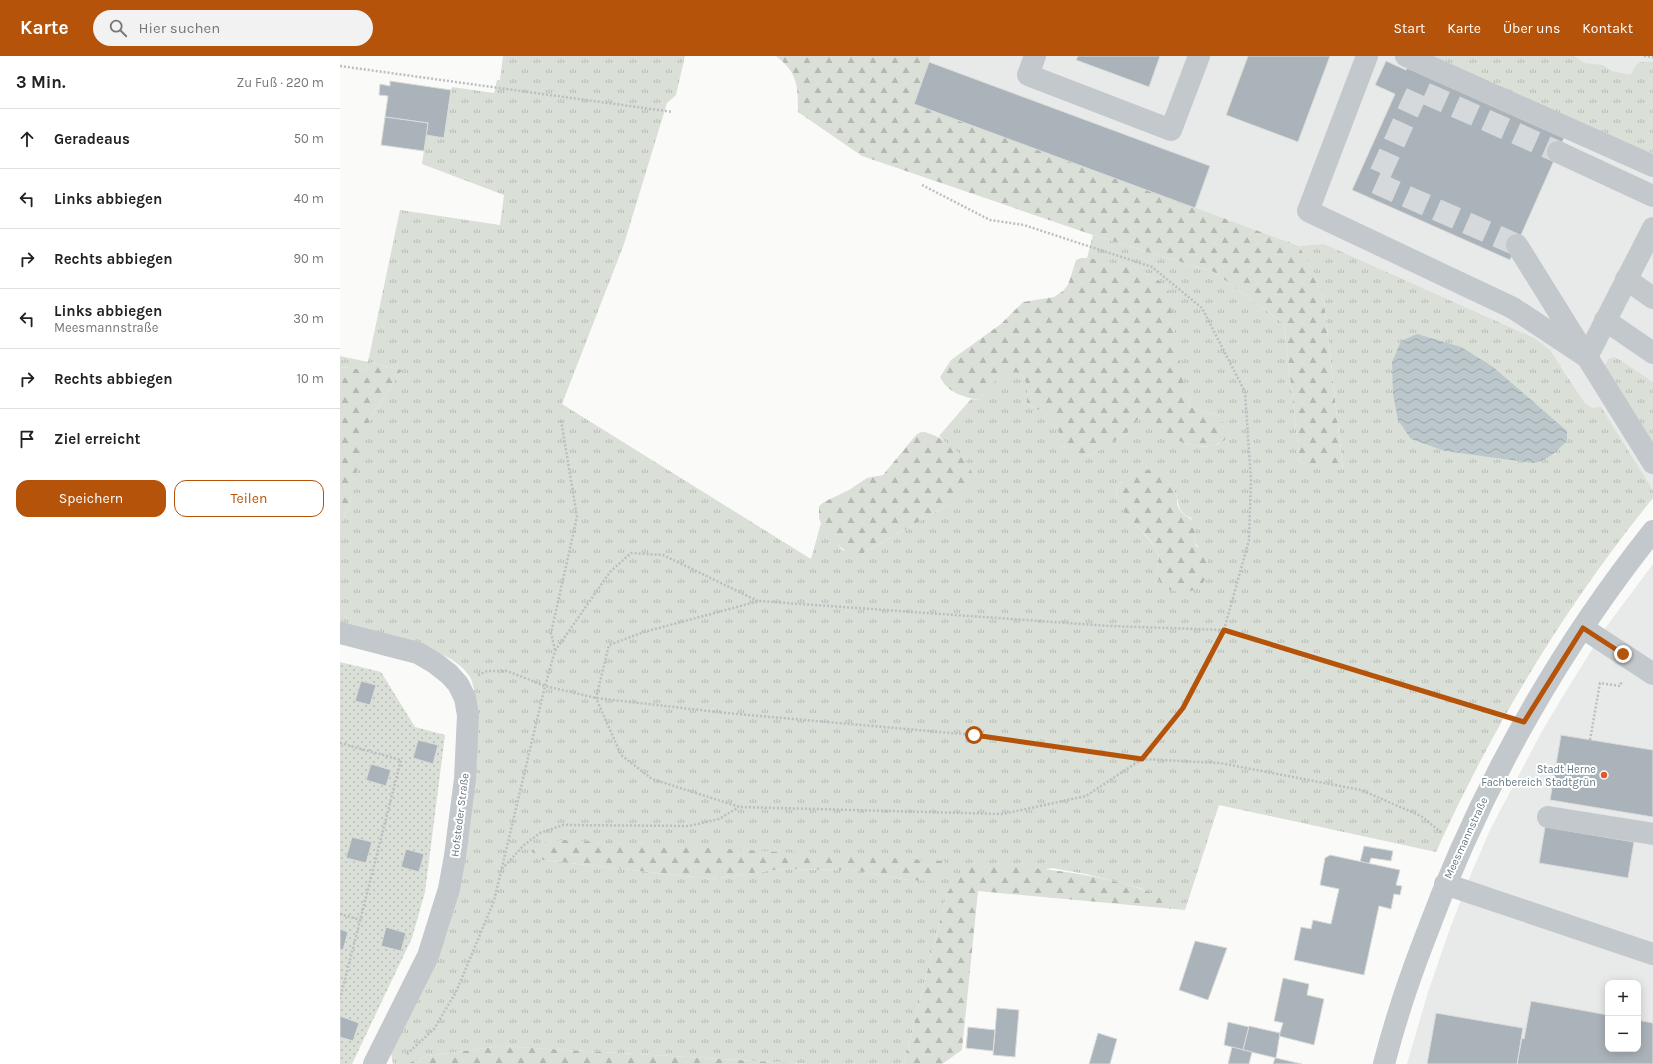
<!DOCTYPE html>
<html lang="de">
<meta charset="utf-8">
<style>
body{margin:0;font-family:Karla,sans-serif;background:#f2f2f2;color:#222}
.controls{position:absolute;right:12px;bottom:12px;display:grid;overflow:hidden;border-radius:8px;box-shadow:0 2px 10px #0003}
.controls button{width:36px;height:36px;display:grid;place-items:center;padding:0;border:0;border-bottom:1px solid #e0e0e0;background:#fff;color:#222;font:20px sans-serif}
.stop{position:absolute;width:12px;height:12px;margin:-9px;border:3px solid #b45309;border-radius:50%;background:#fff}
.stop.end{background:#b45309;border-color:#fff;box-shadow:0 1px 4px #0008}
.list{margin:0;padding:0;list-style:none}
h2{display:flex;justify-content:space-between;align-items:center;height:52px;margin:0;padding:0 16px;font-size:17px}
h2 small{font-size:13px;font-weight:400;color:#767676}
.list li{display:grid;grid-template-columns:26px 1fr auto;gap:12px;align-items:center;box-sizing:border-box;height:60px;padding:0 16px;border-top:1px solid #e0e0e0}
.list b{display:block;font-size:15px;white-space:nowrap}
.list p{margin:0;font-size:13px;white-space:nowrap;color:#767676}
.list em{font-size:13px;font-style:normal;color:#767676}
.actions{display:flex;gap:8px;padding:12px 16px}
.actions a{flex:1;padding:9px 0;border:1px solid #b45309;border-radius:12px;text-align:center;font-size:14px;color:#b45309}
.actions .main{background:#b45309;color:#fff}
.icon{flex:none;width:22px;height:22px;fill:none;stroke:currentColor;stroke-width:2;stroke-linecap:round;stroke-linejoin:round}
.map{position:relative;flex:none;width:1313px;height:1008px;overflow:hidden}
header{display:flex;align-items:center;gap:24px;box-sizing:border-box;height:56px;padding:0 20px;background:#b45309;color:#fff}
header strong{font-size:19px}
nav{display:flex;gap:22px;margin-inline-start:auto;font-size:14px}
.search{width:280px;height:36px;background:#f2f2f2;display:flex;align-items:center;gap:10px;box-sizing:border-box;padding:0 14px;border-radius:22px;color:#767676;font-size:15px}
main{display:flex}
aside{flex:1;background:#fff}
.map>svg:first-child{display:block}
</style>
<header>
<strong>Karte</strong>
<div class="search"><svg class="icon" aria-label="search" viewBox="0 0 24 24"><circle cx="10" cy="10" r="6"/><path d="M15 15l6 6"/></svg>Hier suchen</div>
<nav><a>Start</a><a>Karte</a><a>Über uns</a><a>Kontakt</a></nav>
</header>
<main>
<aside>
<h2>3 Min.<small>Zu Fuß · 220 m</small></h2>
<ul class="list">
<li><svg class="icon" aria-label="ahead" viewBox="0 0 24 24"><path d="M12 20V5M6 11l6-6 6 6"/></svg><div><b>Geradeaus</b></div><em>50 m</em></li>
<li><svg class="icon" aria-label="left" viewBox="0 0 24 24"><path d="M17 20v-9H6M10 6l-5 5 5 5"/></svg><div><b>Links abbiegen</b></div><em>40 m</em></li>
<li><svg class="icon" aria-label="right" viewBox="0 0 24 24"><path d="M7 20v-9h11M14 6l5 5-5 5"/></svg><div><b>Rechts abbiegen</b></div><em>90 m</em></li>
<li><svg class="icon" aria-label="left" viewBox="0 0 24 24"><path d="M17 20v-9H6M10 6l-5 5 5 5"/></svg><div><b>Links abbiegen</b><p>Meesmannstraße</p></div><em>30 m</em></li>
<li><svg class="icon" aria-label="right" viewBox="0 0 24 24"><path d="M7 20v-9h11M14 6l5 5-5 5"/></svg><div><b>Rechts abbiegen</b></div><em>10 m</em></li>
<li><svg class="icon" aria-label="arrive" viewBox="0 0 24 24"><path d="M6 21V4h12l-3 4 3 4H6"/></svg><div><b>Ziel erreicht</b></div></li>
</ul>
<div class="actions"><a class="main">Speichern</a><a>Teilen</a></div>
</aside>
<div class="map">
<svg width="1313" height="1008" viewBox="0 0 1313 1008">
<defs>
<pattern id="grass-tufts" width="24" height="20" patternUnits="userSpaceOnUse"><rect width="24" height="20" fill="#dadfd7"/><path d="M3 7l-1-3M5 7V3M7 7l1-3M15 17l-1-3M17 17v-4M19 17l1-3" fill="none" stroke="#b4b9b4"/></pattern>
<pattern id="forest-firs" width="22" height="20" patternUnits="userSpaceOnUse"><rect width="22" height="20" fill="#dadfd7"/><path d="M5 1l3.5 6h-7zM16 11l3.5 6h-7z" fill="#b4b9b4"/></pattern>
<pattern id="garden-dots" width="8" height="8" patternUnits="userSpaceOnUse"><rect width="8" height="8" fill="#dadfd7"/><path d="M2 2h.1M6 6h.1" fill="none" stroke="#b4b9b4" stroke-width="1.8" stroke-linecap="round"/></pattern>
<pattern id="water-waves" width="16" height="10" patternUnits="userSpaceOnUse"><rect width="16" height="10" fill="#bbc7cb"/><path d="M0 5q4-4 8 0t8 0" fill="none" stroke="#9ca6aa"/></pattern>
</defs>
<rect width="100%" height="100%" fill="#fafaf8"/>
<!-- built -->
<g fill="#e8e9e9" fill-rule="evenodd">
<polygon points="591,0 1313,0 1313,326 1282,305 1313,389 1313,434 1261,352 1253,352 1245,347 1222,311 984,188 959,190 574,48"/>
<path d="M1313,508V1008H1067L1088,936L1109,875L1131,818L1150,774L1202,675L1223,640L1266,571ZM1268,927H1298V993H1268Z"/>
</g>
<!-- grass -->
<g fill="url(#grass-tufts)" fill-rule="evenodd">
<path d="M163,0H345L336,39L327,47L284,188L222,348L471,503L481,467L502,494L522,498L613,446L625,436L632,426L607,388L599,380L631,343L640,344C643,339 647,333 651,328C659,321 679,308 685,324C688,331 687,342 687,349C715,357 717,372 727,397L749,400L785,379L798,362L847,388L863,391L879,388V360L850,351L849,340L845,337L817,223L807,218L747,202L753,179L874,216L944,268L960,407L1003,413L984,246L973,215L959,190L984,188L1194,282L1210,294L1245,347L1253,352L1261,351L1313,434V442C1225,550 1153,670 1096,796L879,749L845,854L800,832L746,818L712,812L607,837L564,1008H468L161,990L87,1000L66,1008H53L51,997L91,905L135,643C134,636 134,628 130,621C111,589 35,578 0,569V469L10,449L21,382L32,359L62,314L28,306L25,314L0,311V300L28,306L60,154L160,169L164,139L82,108L86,79L104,81L112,31L154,37L157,24H160ZM781,425L832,429C833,433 836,437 837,441C839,453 840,457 851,462L855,478L854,486L867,501L868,515L817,517C818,511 820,504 818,498C813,482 773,451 776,437C777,433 780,429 781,425ZM203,804L604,814L569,824L512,814L442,813L371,823Z"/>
<path d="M1091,0H1234L1244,7L1263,9L1272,15L1291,19C1296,6 1299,5 1313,6V97L1308,96Z"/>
<polygon points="1274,301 1282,305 1313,326 1313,389 1265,310 1268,303"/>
</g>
<!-- forest -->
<g fill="url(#forest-firs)">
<path d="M436,0H591L574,48L959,190L973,215L984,246L1003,414L960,407L944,268L874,216L753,179L522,100L458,56C458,30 458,17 436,0Z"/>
<path d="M741,202C754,201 795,212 807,218C815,221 821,226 828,232L845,337L849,340L850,351L879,360L886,372L885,384C856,403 824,375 798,363L785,379L749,400L733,399L727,397C717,373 715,357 687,349C687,342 688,331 685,324C679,308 659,321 651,329C647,333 643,339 640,344C623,341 608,337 600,321L611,304L661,268L683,246L714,241L723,235L728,229L736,204Z"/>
<polygon points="28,306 62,314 32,359 22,382 10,449 0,469 0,311 25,314"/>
<path d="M581,376C599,376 638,406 632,426C629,435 620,441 613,446L522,498C501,500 493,482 481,467L479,462V450L484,446L509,434L527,422L543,419L576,379Z"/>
<path d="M814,413C827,420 834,428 837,442C837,444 837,446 837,448C843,467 859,455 854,486L857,491C860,492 863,492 864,494C870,501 869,517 865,524C860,532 853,536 842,536C830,536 817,529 817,515C818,511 819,507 819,503C819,497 815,492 812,487C804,475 776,453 776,439C776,436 778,433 779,430C785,415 800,415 814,413Z"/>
<polygon points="222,784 605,805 604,814 595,825 569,824 512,814 442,813 371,823 203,804 191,795 203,787"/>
<path d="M629,807C686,811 743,814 798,832C815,837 830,846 845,854L638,835L622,994L602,1008H564L607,837Z"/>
<polygon points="161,990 468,1008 66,1008 87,1000"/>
</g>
<!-- garden -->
<polygon fill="url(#garden-dots)" points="0,606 41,616 75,671 105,679 85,836 72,882 12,1008 0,1008"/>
<!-- water -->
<path fill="url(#water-waves)" d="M1077,278L1121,291L1153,311L1227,375V385C1217,394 1208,405 1193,407L1105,395L1071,383L1058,364L1053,338L1052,306L1061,285Z"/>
<!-- building -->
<g fill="#aab3b9" stroke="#dcdcda">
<polygon points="738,0 820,0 809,31 736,4"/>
<polygon points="908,0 990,0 958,86 886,59"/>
<polygon points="1046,5 1066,14 1067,12 1224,82 1170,204 1012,134 1055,38 1035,29"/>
<polygon points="589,6 870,110 855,152 574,48"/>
<polygon points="50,25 111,34 104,82 86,79 88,67 45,61 48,40 39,39 40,28 50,30"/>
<polygon points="45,61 88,67 84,95 41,89"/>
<polygon points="21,625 36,629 30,649 15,645"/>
<polygon points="1221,679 1313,694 1313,761 1210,744"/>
<polygon points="78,684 98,689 93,708 73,702"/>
<polygon points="31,708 51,714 46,730 26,724"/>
<polygon points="1205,771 1294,786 1288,822 1199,807"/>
<polygon points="12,781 32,786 26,807 6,802"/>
<polygon points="1024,790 1053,795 1051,805 1031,802 1029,808 1020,806"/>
<polygon points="66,793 84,798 79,816 61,811"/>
<polygon points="990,799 1060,814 1056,829 1062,830 1060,839 1054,838 1051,853 1039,850 1024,919 954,904 961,871 971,873 973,864 991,868 999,833 980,829 985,802"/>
<polygon points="46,871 66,877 61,895 41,890"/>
<polygon points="0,873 8,876 3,894 0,893"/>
<polygon points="855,885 887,892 868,944 839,934"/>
<polygon points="943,922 969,928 967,939 984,943 974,989 939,980 943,967 934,965"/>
<polygon points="1191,945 1268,959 1268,993 1298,993 1298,964 1313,967 1313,1008 1177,1008 1182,982 1184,983"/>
<polygon points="657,952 679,954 675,1001 653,999"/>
<polygon points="1096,957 1183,972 1177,1008 1087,1008"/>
<polygon points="0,960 19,967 13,985 0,981"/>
<polygon points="888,966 909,971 903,994 884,989"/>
<polygon points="909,970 940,977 936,1002 903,994"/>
<polygon points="628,971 655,974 653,995 626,992"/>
<polygon points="758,977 777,983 770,1008 749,1008"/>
<polygon points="892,991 912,996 909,1008 888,1008"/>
<polygon points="935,1002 936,1002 962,1008 933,1008"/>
</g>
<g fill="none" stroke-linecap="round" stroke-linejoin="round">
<!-- minor-tunnel -->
<polyline stroke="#d5d9db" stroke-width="22" stroke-dasharray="22 11" stroke-linecap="butt" points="1177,189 1036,127 1078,34 1218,96"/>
<!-- path -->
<g stroke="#bbbfc2" stroke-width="2.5" stroke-dasharray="2 2" stroke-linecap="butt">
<polyline points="1304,0 1313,1"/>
<polyline points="0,10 333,56"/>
<polyline points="582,129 650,164 684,169 812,211 862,252 905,336 911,424 909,484 884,574 843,652 802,703 746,740 663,758 400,751 312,723 281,699 256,642 269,589 304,576 419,545 770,570 884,574 1163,659"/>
<polyline points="215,594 211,577 237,461 221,364"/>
<polyline points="138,619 147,615 167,615 205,630 256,642 386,657 634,679 802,703 880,707 1021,734 1081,760 1102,777"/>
<polyline points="1250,684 1260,627 1280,630 1282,625"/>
<polyline points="0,687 61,704 0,943"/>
<polyline points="162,813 184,789 200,777 223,769 349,770 379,763 399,751"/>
<polyline points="0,858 21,864"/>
<polyline points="67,998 94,973 116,936 154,845 205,630 215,595 270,516 291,497 323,499 418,545"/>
</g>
<!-- minor -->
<g stroke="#c3c8cc" stroke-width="22">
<polyline points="695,0 688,19 831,74 859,0"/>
<polyline points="1027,0 968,155 1173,252 1247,301"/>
<polyline points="1066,0 1313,110"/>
<polyline points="1218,96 1313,140"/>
<polyline points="1313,172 1247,301 1313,407"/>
<polyline points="1177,189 1243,295"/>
<polyline points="1286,223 1313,242"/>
<polyline points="1265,264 1313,297"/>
<polyline points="1243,572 1313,618"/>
<polyline points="0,577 78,597 95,607 109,618 118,628 125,642 128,659 125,723 115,800 109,833 88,900 34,1008"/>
<polyline points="1208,761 1313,778"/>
<polyline points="1105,828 1313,898"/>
<path d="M1044,1008C1055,965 1069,923 1085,882C1139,736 1216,597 1313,475"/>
</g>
</g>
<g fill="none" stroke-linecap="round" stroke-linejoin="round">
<!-- route -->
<polyline stroke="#b45309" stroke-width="5" points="634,679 802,703 843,652 884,574 1184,666 1243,572 1283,598"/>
</g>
<!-- markers -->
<circle fill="#e4572e" stroke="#fff" stroke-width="1.5" cx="1264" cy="719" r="4"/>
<g text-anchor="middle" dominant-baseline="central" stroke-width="4" stroke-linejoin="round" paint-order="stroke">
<!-- poi labels -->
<g font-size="11" fill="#657683" stroke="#fff" text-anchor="end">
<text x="1256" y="713">Stadt Herne<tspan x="1256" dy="13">Fachbereich Stadtgrün</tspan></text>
</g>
<!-- street labels -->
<g font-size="11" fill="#657683" stroke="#fff">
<text transform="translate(120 759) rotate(-83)">Hofsteder Straße</text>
<text transform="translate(1126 782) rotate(-65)">Meesmannstraße</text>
</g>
</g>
</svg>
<div class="controls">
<button>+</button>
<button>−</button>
</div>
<div class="stop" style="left:634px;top:679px"></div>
<div class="stop end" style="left:1283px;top:598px"></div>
</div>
</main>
